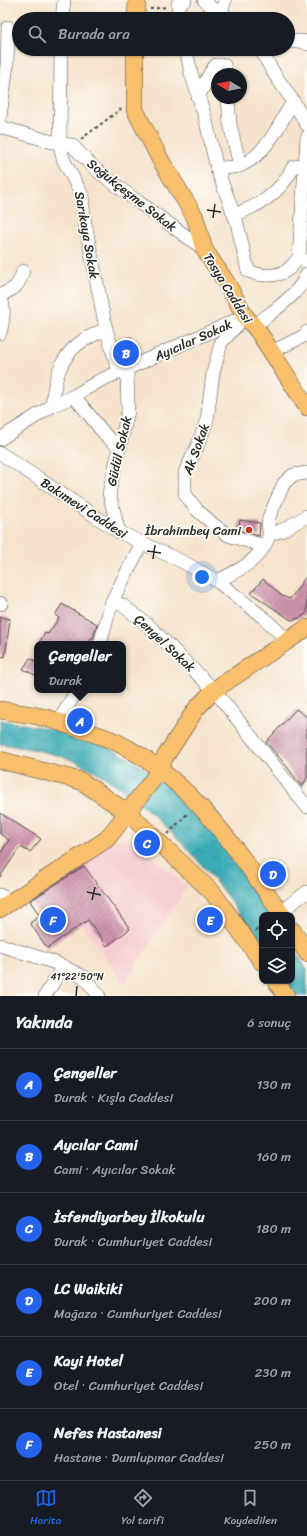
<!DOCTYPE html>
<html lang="tr">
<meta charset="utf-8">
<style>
body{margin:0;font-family:Sriracha,sans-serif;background:#242831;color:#f1f3f6}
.controls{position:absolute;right:12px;bottom:12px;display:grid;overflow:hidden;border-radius:8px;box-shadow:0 1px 3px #0004}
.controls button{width:36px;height:36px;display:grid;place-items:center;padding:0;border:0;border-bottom:1px solid #363941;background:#171b24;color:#f1f3f6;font:20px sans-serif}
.compass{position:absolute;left:211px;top:68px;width:36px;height:36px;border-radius:50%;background:#171b24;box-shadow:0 1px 3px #0004;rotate:280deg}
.you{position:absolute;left:202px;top:577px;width:14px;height:14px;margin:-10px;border:3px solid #fff;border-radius:50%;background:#1a73e8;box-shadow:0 0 0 6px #1a73e833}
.badge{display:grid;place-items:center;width:26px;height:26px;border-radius:50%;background:#2563eb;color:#fff;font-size:13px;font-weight:700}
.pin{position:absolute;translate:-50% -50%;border:2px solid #fff;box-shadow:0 1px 4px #0006}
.popup{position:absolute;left:34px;top:641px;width:92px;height:52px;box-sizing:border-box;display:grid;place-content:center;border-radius:8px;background:#171b24;filter:drop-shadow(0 1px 3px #0005);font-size:13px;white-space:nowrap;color:#9ea1a6}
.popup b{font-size:15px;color:#f1f3f6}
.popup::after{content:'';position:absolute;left:50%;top:100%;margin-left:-8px;border:8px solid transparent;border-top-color:#171b24}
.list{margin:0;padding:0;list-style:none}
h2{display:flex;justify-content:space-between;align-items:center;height:52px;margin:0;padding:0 16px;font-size:17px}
h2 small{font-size:13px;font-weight:400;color:#9ea1a6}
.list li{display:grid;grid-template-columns:26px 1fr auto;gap:12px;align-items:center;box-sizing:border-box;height:72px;padding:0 16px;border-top:1px solid #363941}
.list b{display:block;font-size:15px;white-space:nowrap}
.list p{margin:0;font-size:13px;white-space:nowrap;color:#9ea1a6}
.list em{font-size:13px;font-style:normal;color:#9ea1a6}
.icon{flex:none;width:22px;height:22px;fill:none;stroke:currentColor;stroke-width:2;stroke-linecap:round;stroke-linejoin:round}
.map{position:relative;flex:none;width:307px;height:996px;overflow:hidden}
.search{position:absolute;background:#171b24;box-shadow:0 1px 3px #0004;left:12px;right:12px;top:12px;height:44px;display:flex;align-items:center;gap:10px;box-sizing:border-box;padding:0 14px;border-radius:22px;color:#9ea1a6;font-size:15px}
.sheet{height:484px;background:#171b24}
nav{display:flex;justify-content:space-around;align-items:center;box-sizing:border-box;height:56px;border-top:1px solid #363941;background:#171b24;font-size:11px;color:#9ea1a6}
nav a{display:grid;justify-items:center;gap:2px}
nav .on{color:#2563eb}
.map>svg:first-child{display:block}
</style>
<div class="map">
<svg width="307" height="996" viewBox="0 0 307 996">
<defs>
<pattern id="water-ripples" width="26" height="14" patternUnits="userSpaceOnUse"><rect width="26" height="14" fill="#3bacb6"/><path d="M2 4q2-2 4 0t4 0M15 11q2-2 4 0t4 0" fill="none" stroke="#328c94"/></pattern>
<pattern id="building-hatch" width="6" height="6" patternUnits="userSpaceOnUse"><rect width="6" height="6" fill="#ce92ac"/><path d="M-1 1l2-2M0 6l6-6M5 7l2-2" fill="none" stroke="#a7778c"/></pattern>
</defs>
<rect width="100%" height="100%" fill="#fdfcf7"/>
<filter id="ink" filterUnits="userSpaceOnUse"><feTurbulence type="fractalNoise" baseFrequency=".025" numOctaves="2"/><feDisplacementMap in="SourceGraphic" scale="8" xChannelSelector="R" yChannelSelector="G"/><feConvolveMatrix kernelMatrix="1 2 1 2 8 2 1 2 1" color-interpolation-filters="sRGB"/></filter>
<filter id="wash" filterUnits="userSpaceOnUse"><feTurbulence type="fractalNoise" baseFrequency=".012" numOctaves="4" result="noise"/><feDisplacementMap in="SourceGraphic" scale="16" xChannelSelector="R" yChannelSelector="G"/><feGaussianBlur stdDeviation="0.9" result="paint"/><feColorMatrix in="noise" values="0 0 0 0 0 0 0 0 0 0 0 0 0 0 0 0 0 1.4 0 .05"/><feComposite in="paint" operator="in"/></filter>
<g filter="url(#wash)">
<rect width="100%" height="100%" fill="#f6e3cc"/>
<!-- built -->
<polygon fill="#f7cfd3" points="111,840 136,842 187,887 124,983 52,884"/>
<!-- water -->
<g fill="url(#water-ripples)" stroke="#336c70">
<path d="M0,720C28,725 56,729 83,737C142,757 188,799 225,847C242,868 256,892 271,915H262V947C248,927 235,906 220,887C184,842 130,786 77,762C53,752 25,748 0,744Z"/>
<polygon points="292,946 307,969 307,996 296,996 286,981 292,981"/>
</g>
<g id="blocks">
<!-- building -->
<g fill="url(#building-hatch)">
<polygon points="131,337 138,355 124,361 118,342"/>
<polygon points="240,520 260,523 259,536 238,530"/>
<polygon points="307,575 307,613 300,618 291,620 251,593 263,579 282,596 290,599"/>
<polygon points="62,604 97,624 93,638 91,638 88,644 38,644 45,633 48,634 59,618 55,615"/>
<polygon points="0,617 10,619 5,657 0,656"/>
<polygon points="30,658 37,662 37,676 23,669"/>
<polygon points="296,709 307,717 307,778 302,787 288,768 266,742"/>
<polygon points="0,813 41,839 30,852 20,847 0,877 0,854 9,840 0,834"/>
<polygon points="84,866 130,929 107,946 88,920 47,948 30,923 40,916 30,901"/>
</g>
</g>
</g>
<g filter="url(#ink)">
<use href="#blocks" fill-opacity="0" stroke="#494743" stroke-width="1"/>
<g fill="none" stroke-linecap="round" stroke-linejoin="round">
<defs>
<g id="minor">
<polyline points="204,0 222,19"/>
<polyline points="220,18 225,0"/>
<polyline points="62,19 64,0"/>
<polyline points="180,19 178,4 185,0"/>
<polyline points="288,42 303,41 307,44"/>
<polyline points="61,49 60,144 63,159 82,195 84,218 106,329 119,372"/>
<path d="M186,49L191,73L205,117L217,169L237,223L248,271C258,276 276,277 286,271C291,268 295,262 299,257"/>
<polyline points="260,49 275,75 293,101 307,125"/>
<path d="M198,97C205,86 207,74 216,65H224L226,74"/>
<polyline points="228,98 230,124 240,166"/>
<polyline points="0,117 7,65 8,27"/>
<polyline points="0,127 60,144 72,145 94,168 137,201 204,249"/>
<path d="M217,169C225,167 235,168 242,165C267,153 280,124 293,101"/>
<path d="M234,215C260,205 280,194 293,167L306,164"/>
<polyline points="306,261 299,257 307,137"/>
<path d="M0,295C15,289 18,287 23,271"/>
<path d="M0,296C6,307 3,322 0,333"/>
<polyline points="245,316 221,343 213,373 207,420 198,445 185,472 185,494 197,510 214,525 228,535 264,546"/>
<path d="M253,327C270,313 299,295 307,274"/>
<polyline points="271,352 304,336 307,332"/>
<polyline points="74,396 107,437 120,447"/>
<path d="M52,406C54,382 59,357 81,342C88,337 97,333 106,329"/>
<polyline points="0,439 52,406 74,396 99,381 239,319"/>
<polyline points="0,453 119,532 183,562 217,581 264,618 288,641"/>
<polyline points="119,532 109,493 128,411 127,368"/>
<polyline points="270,534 281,531 307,516"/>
<path d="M217,581C241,569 259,562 270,534L268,526L269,517L284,483L293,475L307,473"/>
<polyline points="112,601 122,605 148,625 214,690 307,807"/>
<polyline points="0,603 1,604"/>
<polyline points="100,644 112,601 142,543"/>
<polyline points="59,721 77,690"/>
<polyline points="0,895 12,902"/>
<polyline points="280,912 307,892"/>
<polyline points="0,945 56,963 84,977 99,996"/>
<polyline points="45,996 63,966"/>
</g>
<g id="major">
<polyline points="136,19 137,0"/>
<polyline points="135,49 135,110 160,159 195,217 204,249 226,282 245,316 258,331 307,407"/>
<path d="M0,710C19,713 41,715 59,722C63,723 67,725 71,726C86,732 101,735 116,742C190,778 237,849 282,915"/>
<polyline points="0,760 81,781 128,813 213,893 262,962"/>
<polyline points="0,909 107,839 154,778 165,757 196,709 214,690 307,628"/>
<polyline points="292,930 307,953"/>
<polyline points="276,981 286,996"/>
</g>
</defs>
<!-- minor casing -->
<use href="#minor" stroke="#494743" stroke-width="14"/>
<!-- major casing -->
<use href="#major" stroke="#494743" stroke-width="18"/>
<!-- path -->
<g stroke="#494743" stroke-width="2" stroke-dasharray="3 3" stroke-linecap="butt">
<polyline points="150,9 167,7"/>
<polyline points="81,139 121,109"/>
<polyline points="168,834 188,813"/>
<polyline points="255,931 262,926"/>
</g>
<!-- minor -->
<use href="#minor" stroke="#fff" stroke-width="13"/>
<!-- major -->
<use href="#major" stroke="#f8bf6c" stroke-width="17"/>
</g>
</g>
<!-- ticks -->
<path fill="none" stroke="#2b2b2b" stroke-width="1.5" d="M207,210L221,212M213,218L215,204M147,551L161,553M153,559L155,545M87,892L101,895M92,900L95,887M76,996L77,986"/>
<!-- markers -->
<circle fill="#c8321e" stroke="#fdfcf7" stroke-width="1.5" cx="249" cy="530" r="4"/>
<g text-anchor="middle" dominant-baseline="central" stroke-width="3.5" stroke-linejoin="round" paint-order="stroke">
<!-- street labels -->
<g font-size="13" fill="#2b2b2b" stroke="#fdfcf7">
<text transform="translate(132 195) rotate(38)">Soğukçeşme Sokak</text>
<text transform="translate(87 235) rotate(80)">Sarıkaya Sokak</text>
<text transform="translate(228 288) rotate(58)">Tosya Caddesi</text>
<text transform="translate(193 340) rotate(-24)">Ayıcılar Sokak</text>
<text transform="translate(196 449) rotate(-70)">Ak Sokak</text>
<text transform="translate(119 451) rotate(-77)">Güdül Sokak</text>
<text transform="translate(84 508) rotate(33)">Bakımevi Caddesi</text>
<text transform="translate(165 643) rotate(43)">Çengel Sokak</text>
</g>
<!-- poi labels -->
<g font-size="13" fill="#2b2b2b" stroke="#fdfcf7" text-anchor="end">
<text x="241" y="530">İbrahimbey Cami</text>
</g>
</g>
<g font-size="10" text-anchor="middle" fill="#2b2b2b" stroke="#fdfcf7" stroke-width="3.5" stroke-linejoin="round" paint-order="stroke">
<text x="77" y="980">41°22'50"N</text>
</g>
</svg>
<div class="controls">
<button><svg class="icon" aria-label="locate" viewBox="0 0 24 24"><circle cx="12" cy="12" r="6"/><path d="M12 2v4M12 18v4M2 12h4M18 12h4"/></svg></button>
<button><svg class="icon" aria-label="layers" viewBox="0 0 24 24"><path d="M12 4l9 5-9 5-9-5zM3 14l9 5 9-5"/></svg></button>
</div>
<svg class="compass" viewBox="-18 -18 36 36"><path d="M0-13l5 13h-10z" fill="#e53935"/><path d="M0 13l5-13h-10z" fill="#9ea1a6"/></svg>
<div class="you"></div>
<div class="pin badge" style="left:80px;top:721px">A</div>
<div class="popup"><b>Çengeller</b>Durak</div>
<div class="pin badge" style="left:126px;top:353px">B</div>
<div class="pin badge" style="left:147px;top:843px">C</div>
<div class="pin badge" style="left:273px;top:874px">D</div>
<div class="pin badge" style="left:210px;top:920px">E</div>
<div class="pin badge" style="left:53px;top:920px">F</div>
<div class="search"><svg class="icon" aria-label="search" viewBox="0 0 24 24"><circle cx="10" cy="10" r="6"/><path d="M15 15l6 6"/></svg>Burada ara</div>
</div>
<section class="sheet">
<h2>Yakında<small>6 sonuç</small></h2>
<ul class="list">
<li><span class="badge">A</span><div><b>Çengeller</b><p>Durak · Kışla Caddesi</p></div><em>130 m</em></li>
<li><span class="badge">B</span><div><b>Aycılar Cami</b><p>Cami · Ayıcılar Sokak</p></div><em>160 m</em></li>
<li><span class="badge">C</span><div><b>İsfendiyarbey İlkokulu</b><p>Durak · Cumhuriyet Caddesi</p></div><em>180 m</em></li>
<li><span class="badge">D</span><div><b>LC Waikiki</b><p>Mağaza · Cumhuriyet Caddesi</p></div><em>200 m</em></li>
<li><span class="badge">E</span><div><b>Kayi Hotel</b><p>Otel · Cumhuriyet Caddesi</p></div><em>230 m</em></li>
<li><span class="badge">F</span><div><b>Nefes Hastanesi</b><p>Hastane · Dumlupınar Caddesi</p></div><em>250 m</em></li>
</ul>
</section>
<nav>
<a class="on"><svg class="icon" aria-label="map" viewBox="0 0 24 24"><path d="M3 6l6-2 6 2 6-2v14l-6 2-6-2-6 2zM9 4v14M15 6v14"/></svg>Harita</a>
<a><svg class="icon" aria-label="directions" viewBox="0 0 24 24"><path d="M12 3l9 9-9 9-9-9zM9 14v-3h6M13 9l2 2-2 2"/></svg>Yol tarifi</a>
<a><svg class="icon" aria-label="saved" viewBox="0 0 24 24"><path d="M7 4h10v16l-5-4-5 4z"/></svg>Kaydedilen</a>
</nav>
